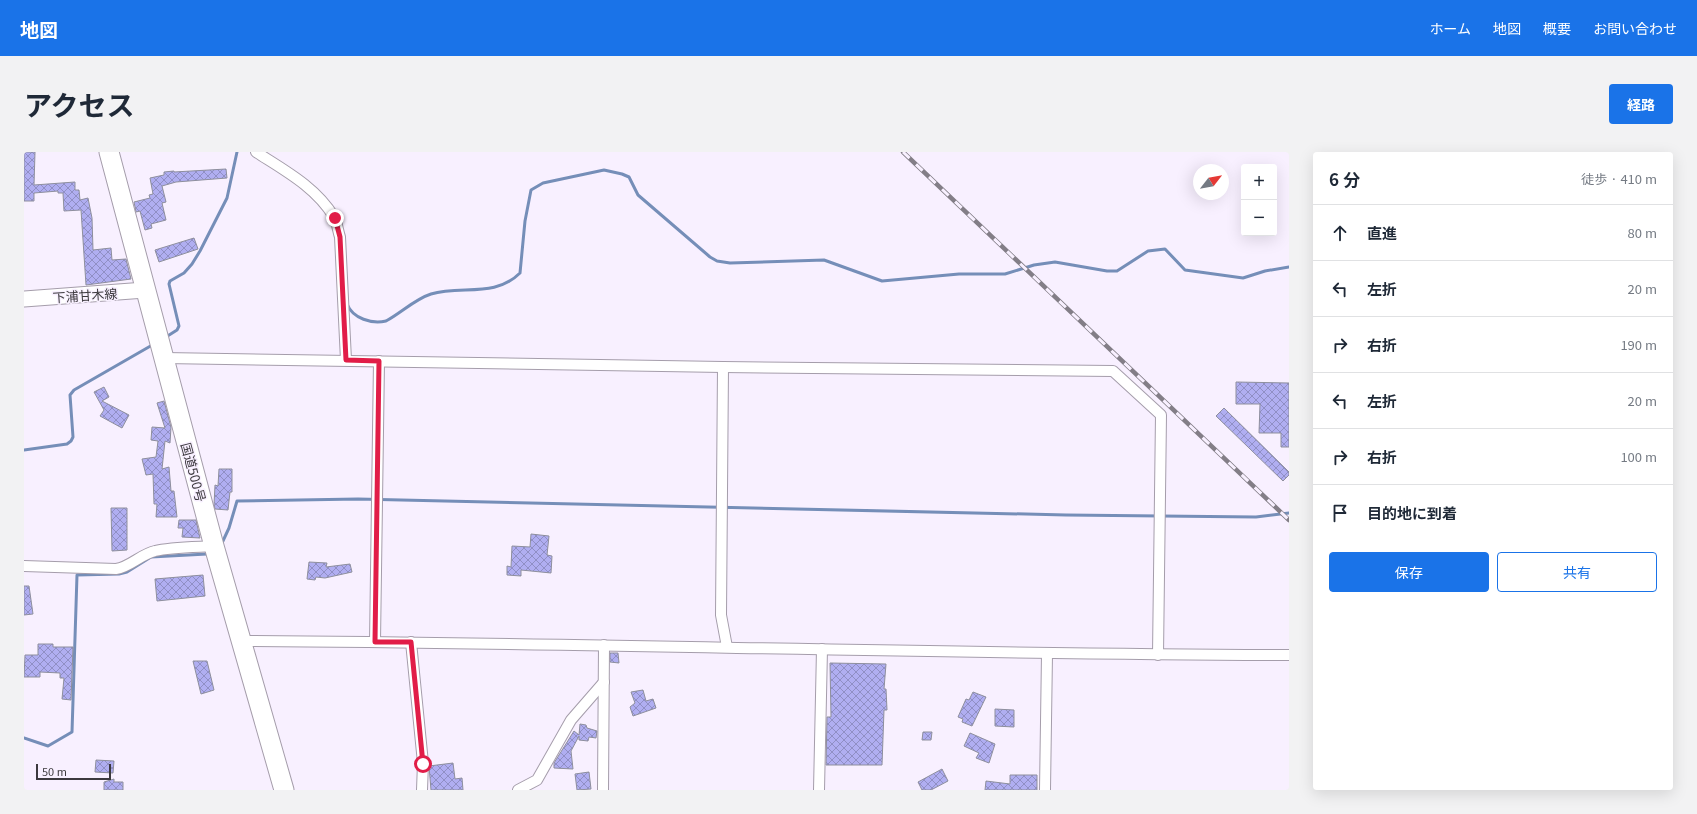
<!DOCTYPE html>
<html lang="ja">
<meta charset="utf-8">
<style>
body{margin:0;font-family:Georgia,"Noto Sans JP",serif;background:#f2f2f3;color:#1f2937}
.controls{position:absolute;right:12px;top:12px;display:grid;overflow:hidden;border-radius:4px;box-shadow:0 4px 16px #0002}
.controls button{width:36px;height:36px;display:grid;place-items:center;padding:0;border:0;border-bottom:1px solid #e0e1e3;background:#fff;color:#1f2937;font:20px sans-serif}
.compass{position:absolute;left:1169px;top:12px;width:36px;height:36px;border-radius:50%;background:#fff;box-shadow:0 4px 16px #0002;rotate:59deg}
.scale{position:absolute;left:12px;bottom:10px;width:75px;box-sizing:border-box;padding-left:4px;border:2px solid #3c393e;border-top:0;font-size:11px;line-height:14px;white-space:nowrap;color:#3c393e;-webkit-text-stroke:3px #f8f0ff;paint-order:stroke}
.stop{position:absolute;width:12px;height:12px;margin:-9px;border:3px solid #e11d48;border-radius:50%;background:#fff}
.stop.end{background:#e11d48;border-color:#fff;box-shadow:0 1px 4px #0008}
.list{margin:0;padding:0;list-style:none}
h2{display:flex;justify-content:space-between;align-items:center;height:52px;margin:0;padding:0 16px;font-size:17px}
h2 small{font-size:13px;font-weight:400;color:#747a83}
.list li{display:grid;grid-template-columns:26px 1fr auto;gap:12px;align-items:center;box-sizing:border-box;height:56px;padding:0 16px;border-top:1px solid #e0e1e3}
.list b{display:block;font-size:15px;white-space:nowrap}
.list em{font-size:13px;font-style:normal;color:#747a83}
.actions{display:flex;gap:8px;padding:12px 16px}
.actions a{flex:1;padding:9px 0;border:1px solid #1a73e8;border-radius:4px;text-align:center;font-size:14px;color:#1a73e8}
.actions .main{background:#1a73e8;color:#fff}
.icon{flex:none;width:22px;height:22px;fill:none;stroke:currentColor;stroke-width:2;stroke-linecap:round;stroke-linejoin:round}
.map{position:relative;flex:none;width:1265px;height:638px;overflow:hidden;border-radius:4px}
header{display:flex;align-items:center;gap:24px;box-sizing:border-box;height:56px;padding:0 20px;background:#1a73e8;color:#fff}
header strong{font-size:19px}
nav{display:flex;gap:22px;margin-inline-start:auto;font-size:14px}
.intro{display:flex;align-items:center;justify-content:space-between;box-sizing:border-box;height:96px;padding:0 24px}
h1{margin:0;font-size:28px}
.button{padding:10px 18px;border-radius:4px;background:#1a73e8;color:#fff;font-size:14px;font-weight:700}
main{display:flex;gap:24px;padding:0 24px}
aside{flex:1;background:#fff;border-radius:4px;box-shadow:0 4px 16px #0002}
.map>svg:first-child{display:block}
</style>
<header>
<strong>地図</strong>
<nav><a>ホーム</a><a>地図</a><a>概要</a><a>お問い合わせ</a></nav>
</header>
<div class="intro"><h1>アクセス</h1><a class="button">経路</a></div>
<main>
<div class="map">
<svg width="1265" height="638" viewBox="0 0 1265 638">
<defs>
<pattern id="building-cross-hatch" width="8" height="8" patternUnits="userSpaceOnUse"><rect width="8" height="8" fill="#b0aef1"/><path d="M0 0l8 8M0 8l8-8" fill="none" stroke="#908fc5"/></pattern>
</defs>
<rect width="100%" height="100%" fill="#f8f0ff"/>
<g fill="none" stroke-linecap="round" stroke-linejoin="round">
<!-- stream -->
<g stroke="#758eb8" stroke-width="3">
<path d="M323,152C329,167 348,172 362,169C377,161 391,147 407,142C438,133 471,146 496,121L501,69L507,38L519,31L580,18L598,22L605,25L614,43L686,105L693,109L706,111L800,108L858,129L935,122H981L1010,113L1031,110L1083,119H1093L1124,99L1141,97L1161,118L1219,126L1241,119L1265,115"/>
<polyline points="142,185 153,178 155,174 145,132 146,129 160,121 168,112 176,99 203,46 213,0"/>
<polyline points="0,298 43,292 47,289 49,285 46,243 50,238 130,192"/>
<polyline points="198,391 205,376 213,349 334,347 1042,363 1232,365 1265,361"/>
<polyline points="0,586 24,594 48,580 53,423 95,422 103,420 127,405 183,402"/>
</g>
</g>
<!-- building -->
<g fill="url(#building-cross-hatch)" stroke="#8e8f9d">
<polygon points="0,0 11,0 10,33 51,30 51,38 55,38 56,48 64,46 68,66 69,98 87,96 88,108 102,107 107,127 62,133 57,58 40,59 39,41 34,41 34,39 10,41 10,49 0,49"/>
<polygon points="202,17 203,26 152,30 138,34 142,50 138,51 142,68 127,72 128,76 121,78 116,59 112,60 110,50 126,46 125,43 129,42 126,26 140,23 140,20 150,19 150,20"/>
<polygon points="170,86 174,97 135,110 131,98"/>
<polygon points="1212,230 1265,231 1265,295 1257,295 1257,281 1235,281 1236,252 1212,252"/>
<polygon points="80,235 85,245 78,249 105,263 98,276 76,264 80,258 70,240"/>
<polygon points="140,249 147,275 146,291 141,289 138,317 145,315 147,339 150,339 153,365 132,365 133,352 130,352 129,322 122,323 118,307 132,305 134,289 127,288 128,275 141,276 133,251"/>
<polygon points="1200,256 1265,320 1265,323 1259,329 1192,264"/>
<polygon points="195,317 208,317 208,340 206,340 204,358 191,357 190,353 191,333 194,334"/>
<polygon points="87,356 103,356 103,398 88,399"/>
<polygon points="155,368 172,368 176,386 158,385 159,376 154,376"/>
<polygon points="507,382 525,384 523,403 528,404 527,421 497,418 497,424 483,423 483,414 487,415 488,394 506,395"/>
<polygon points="285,410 303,411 302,415 326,412 328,420 301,426 292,425 291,428 283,427"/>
<polygon points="179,423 181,444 133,449 131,427"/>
<polygon points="0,434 5,434 9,462 0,463"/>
<polygon points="14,492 29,492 29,495 49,495 47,548 38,547 40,526 36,526 36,521 16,520 16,525 0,525 1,503 14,503"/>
<polygon points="586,501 594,501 595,511 586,510"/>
<polygon points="169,509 183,509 190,538 177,542"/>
<polygon points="806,511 862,512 860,537 862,537 863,558 860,558 858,613 802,613 803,565 807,565"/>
<polygon points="619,538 622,549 629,547 632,556 609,564 606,555 611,551 607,540"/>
<polygon points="949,540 962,545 948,574 938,570 939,567 934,565 942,547 945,548"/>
<polygon points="971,557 990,558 990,575 971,574"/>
<polygon points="556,572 562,573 563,576 573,579 572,586 565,585 564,589 555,588 555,584 547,599 549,617 530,616 530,611 550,579 555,583"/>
<polygon points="899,580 908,580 907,588 898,588"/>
<polygon points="946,581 971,592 965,611 952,606 955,601 940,594"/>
<polygon points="72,608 90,609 89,621 71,620"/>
<polygon points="429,611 431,627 438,626 439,638 407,638 405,614"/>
<polygon points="918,617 924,629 907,638 898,638 894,630"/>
<polygon points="565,620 567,637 553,638 551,622"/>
<polygon points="986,623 1013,623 1013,638 961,638 962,629 986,632"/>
<polygon points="90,627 90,630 99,630 99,638 80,638 80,630"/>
</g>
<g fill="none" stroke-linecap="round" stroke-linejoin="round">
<defs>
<g id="street">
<path d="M232,0C260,18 292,35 310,65C313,70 314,79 316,85L322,208"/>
<polyline points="140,206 699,215 1089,219 1137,263 1134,503"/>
<polyline points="699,215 697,463 703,495"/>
<path d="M0,414L92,417C106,415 117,402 131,399C146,395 174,395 190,394"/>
<path d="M216,489C566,491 915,502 1265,503"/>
<polyline points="351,490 355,209"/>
<polyline points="387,490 399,611 398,638"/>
<polyline points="494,638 513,628 547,568 580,530"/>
<polyline points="579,638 580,493"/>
<polyline points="795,638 798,497"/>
<polyline points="1021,638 1023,502"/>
</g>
<polyline id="secondary" points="0,147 121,138"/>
<polyline id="highway" points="85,0 190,394 260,638"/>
</defs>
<!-- street casing -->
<use href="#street" stroke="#a59dab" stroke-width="12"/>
<!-- secondary casing -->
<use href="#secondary" stroke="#a59dab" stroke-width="17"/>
<!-- highway casing -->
<use href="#highway" stroke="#a59dab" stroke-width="21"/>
<!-- street -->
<use href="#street" stroke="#fff" stroke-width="10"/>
<!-- secondary -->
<use href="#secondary" stroke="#fff" stroke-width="15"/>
<!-- highway -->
<use href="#highway" stroke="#fff" stroke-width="19"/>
<defs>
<polyline id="rail" points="879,0 1265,368"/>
</defs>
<!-- rail casing -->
<use href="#rail" stroke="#837e87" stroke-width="4.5"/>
<!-- rail -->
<use href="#rail" stroke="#f8f0ff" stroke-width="3" stroke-dasharray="9" stroke-linecap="butt"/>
</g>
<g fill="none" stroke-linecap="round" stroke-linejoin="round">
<!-- route -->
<polyline stroke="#e11d48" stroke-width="5" points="311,66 316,85 322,208 355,209 351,490 387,490 399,612"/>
</g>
<g text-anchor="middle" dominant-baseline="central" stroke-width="3" stroke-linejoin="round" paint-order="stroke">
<!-- street labels -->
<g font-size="13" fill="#3c393e" stroke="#f8f0ff">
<text transform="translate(61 143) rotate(-4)">下浦甘木線</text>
<text transform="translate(170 320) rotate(75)">国道500号</text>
</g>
</g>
</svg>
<div class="controls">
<button>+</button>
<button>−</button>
</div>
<svg class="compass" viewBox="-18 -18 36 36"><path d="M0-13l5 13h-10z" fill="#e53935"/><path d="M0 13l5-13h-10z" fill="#747a83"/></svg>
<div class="scale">50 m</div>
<div class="stop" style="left:399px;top:612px"></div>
<div class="stop end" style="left:311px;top:66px"></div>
</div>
<aside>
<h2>6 分<small>徒歩 · 410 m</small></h2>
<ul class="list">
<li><svg class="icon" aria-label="ahead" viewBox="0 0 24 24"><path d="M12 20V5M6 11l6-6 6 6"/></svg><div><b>直進</b></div><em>80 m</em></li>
<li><svg class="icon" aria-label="left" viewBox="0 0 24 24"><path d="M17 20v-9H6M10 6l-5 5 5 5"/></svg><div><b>左折</b></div><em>20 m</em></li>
<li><svg class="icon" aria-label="right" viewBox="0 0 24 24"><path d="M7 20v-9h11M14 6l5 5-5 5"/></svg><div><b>右折</b></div><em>190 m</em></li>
<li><svg class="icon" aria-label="left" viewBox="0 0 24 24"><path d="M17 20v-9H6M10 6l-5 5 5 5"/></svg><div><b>左折</b></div><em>20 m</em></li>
<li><svg class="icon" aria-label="right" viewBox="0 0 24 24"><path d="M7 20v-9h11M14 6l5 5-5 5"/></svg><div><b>右折</b></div><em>100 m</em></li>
<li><svg class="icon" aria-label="arrive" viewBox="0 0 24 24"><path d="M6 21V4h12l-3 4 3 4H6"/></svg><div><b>目的地に到着</b></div></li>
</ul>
<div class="actions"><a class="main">保存</a><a>共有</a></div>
</aside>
</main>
